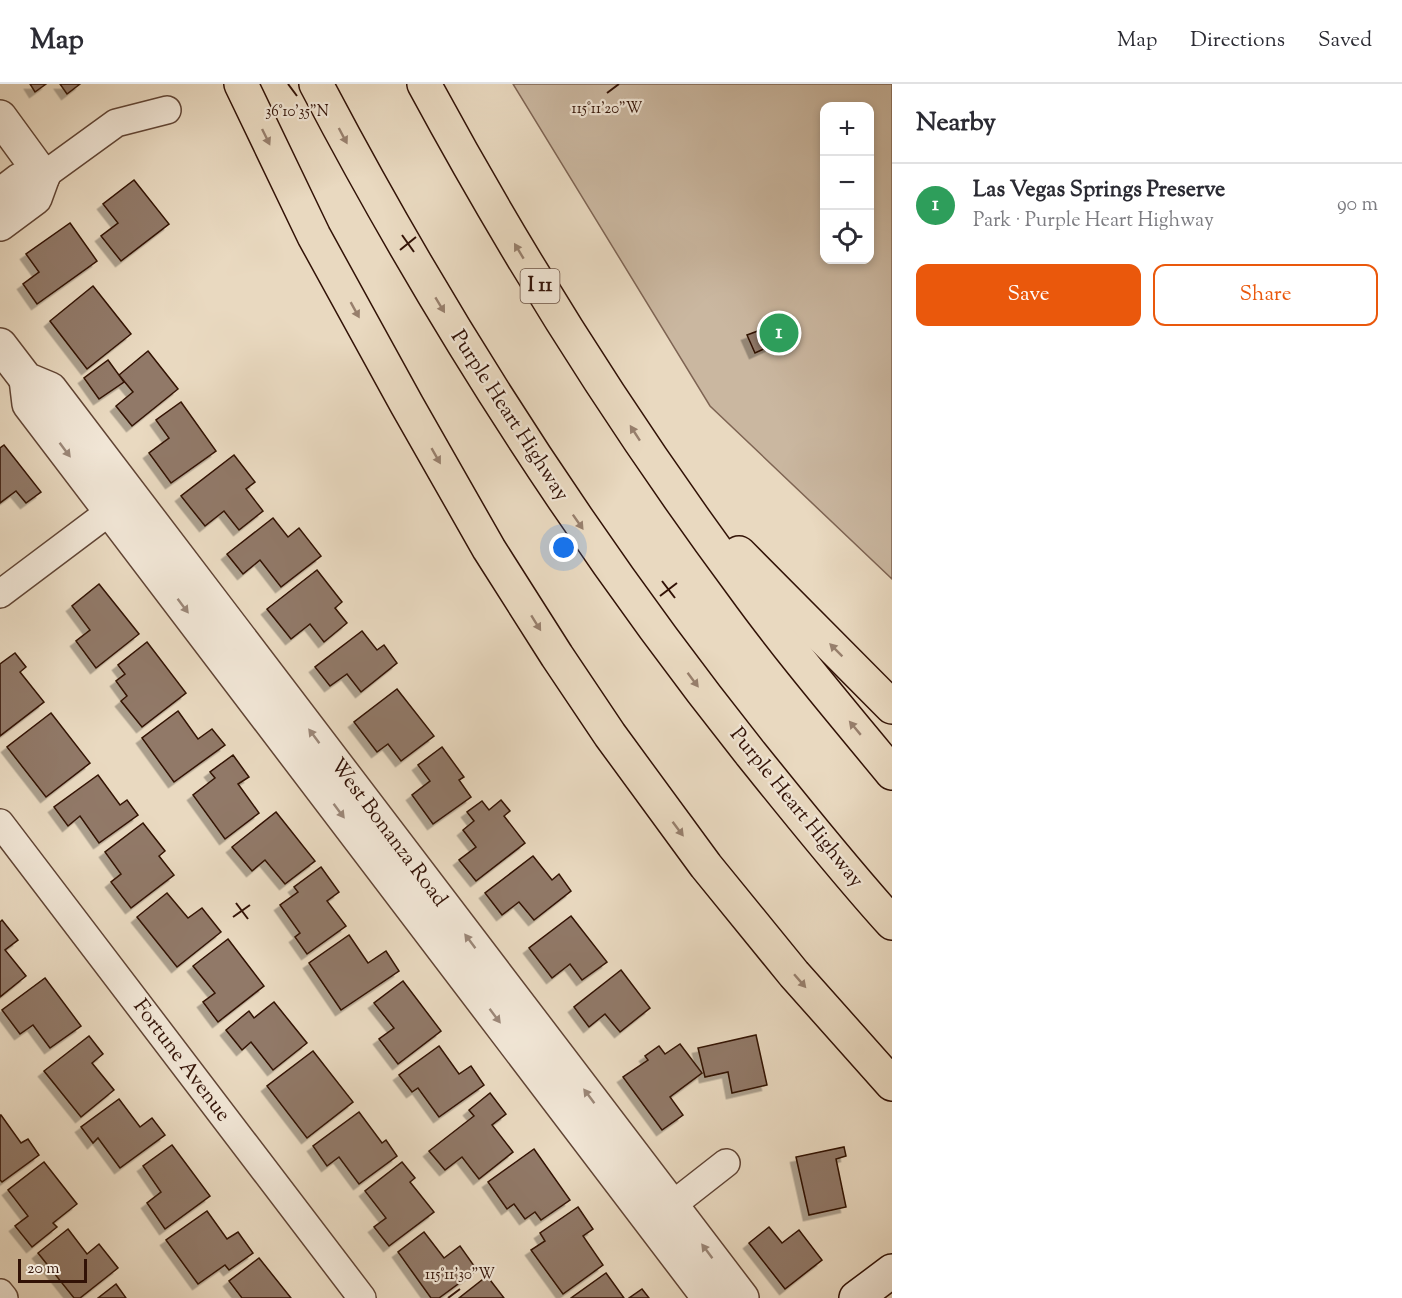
<!DOCTYPE html>
<meta charset="utf-8">
<style>
body{margin:0;font-family:"Sorts Mill Goudy",serif;background:#f2f2f3;color:#2b2b33}
.controls{position:absolute;right:18px;top:18px;display:grid;overflow:hidden;border-radius:12px;box-shadow:0 3px 9px #0003}
.controls button{width:54px;height:54px;display:grid;place-items:center;padding:0;border:0;border-bottom:2px solid #e1e1e2;background:#fff;color:#2b2b33;font:30px sans-serif}
.scale{position:absolute;left:18px;bottom:15px;width:69px;box-sizing:border-box;padding-left:6px;border:3px solid #321206;border-top:0;font-size:16px;line-height:21px;white-space:nowrap;color:#321206;-webkit-text-stroke:4px #f1e6d6;paint-order:stroke}
.you{position:absolute;left:564px;top:464px;width:21px;height:21px;margin:-15px;border:4px solid #fff;border-radius:50%;background:#1a73e8;box-shadow:0 0 0 9px #1a73e833}
.badge{display:grid;place-items:center;width:39px;height:39px;border-radius:50%;background:#ea580c;color:#fff;font-size:20px;font-weight:700}
.pin{position:absolute;translate:-50% -50%;border:3px solid #fff;box-shadow:0 2px 6px #0006}
.list{margin:0;padding:0;list-style:none}
h2{display:flex;justify-content:space-between;align-items:center;height:78px;margin:0;padding:0 24px;font-size:26px}
h2 small{font-size:20px;font-weight:400;color:#7c7c81}
.list li{display:grid;grid-template-columns:39px 1fr auto;gap:18px;align-items:center;box-sizing:border-box;height:84px;padding:0 24px;border-top:2px solid #e1e1e2}
.list b{display:block;font-size:22px;white-space:nowrap}
.list p{margin:0;font-size:20px;white-space:nowrap;color:#7c7c81}
.list em{font-size:20px;font-style:normal;color:#7c7c81}
.actions{display:flex;gap:12px;padding:18px 24px}
.actions a{flex:1;padding:14px 0;border:2px solid #ea580c;border-radius:12px;text-align:center;font-size:21px;color:#ea580c}
.actions .main{background:#ea580c;color:#fff}
.icon{flex:none;width:33px;height:33px;fill:none;stroke:currentColor;stroke-width:2;stroke-linecap:round;stroke-linejoin:round}
.map{position:relative;flex:none;width:892px;height:1214px;overflow:hidden}
header{display:flex;align-items:center;gap:36px;box-sizing:border-box;height:84px;padding:0 30px;background:#fff;border-bottom:2px solid #e1e1e2}
header strong{font-size:28px}
nav{display:flex;gap:33px;margin-inline-start:auto;font-size:21px}
main{display:flex}
aside{flex:1;background:#fff}
.map>svg:first-child{display:block}
</style>
<header>
<strong>Map</strong>
<nav><a>Map</a><a>Directions</a><a>Saved</a></nav>
</header>
<main>
<div class="map">
<svg width="892" height="1214" viewBox="0 0 892 1214">
<defs>
<filter id="shadow"><feDropShadow dx="-5.5" dy="5.5" stdDeviation="0" flood-color="#0004"/></filter>
</defs>
<rect width="100%" height="100%" fill="#e9d9c0"/>
<filter id="stains"><feTurbulence type="fractalNoise" baseFrequency=".00333" numOctaves="4"/><feColorMatrix values="0 0 0 0 .2 0 0 0 0 .09 0 0 0 0 .02 0 0 0 .5 -.17"/></filter>
<radialGradient id="worn" r=".72"><stop offset=".6" stop-color="#630" stop-opacity="0"/><stop offset="1" stop-color="#630" stop-opacity=".3"/></radialGradient>
<!-- green -->
<path fill="#cab7a0" stroke="#7e6453" stroke-width="1.5" fill-rule="evenodd" d="M513,0H892V495L710,322ZM824,22H870V176H824Z"/>
<!-- building -->
<g fill="#917967" stroke="#321206" stroke-width="1.5" filter="url(#shadow)">
<polygon points="30,0 46,0 35,8"/>
<polygon points="60,0 80,0 67,10"/>
<polygon points="134,96 169,140 121,177 101,152 118,139 103,120"/>
<polygon points="70,139 97,177 37,220 23,200 39,188 26,170"/>
<polygon points="93,202 131,250 87,285 50,237"/>
<polygon points="785,237 792,252 755,269 747,251"/>
<polygon points="148,267 178,305 132,342 116,322 133,308 119,291"/>
<polygon points="108,276 124,298 99,315 84,294"/>
<polygon points="181,318 216,367 171,399 149,369 169,354 156,336"/>
<polygon points="4,361 41,408 26,419 16,407 0,419 0,364"/>
<polygon points="234,371 255,398 246,405 263,427 239,446 224,427 205,442 181,412"/>
<polygon points="273,434 288,453 299,444 321,472 281,503 260,476 243,490 227,470"/>
<polygon points="317,486 342,518 335,524 347,539 324,558 310,540 291,555 267,525"/>
<polygon points="99,500 139,550 96,584 76,557 90,546 72,522"/>
<polygon points="362,547 377,566 384,561 397,579 361,608 347,590 330,602 315,583"/>
<polygon points="147,558 186,609 142,643 121,617 127,612 116,597 125,590 118,581"/>
<polygon points="15,569 26,583 20,588 44,618 0,652 0,580"/>
<polygon points="397,605 434,652 401,677 388,660 377,668 354,638"/>
<polygon points="178,627 198,655 212,645 225,661 174,698 142,654"/>
<polygon points="51,629 90,679 46,713 7,663"/>
<polygon points="442,663 464,693 459,696 471,713 433,740 412,711 430,697 418,681"/>
<polygon points="233,671 249,693 238,700 259,729 225,755 193,711 215,694 210,688"/>
<polygon points="98,691 120,721 127,716 138,731 99,759 80,732 68,742 54,723"/>
<polygon points="501,716 510,727 504,732 525,759 476,797 459,776 476,763 463,746 474,737 467,728 482,717 489,726"/>
<polygon points="276,728 315,777 285,800 265,776 252,787 232,763"/>
<polygon points="143,739 165,767 159,772 174,791 131,824 111,798 121,790 105,768"/>
<polygon points="533,772 552,796 559,790 571,807 534,836 519,818 502,831 485,809"/>
<polygon points="321,783 339,808 327,817 346,842 307,870 295,853 300,849 280,821 298,808 294,803"/>
<polygon points="167,809 188,834 202,824 221,848 177,883 137,833"/>
<polygon points="571,832 607,878 582,896 570,880 552,894 529,864"/>
<polygon points="2,836 18,856 5,866 26,892 0,913 0,838"/>
<polygon points="349,851 368,879 386,867 399,887 341,926 309,879"/>
<polygon points="228,855 264,902 218,938 203,918 215,909 193,882"/>
<polygon points="621,886 650,924 620,948 605,930 589,943 574,923"/>
<polygon points="45,894 81,942 50,964 33,941 20,950 2,926"/>
<polygon points="403,897 441,947 398,980 379,955 394,944 374,919"/>
<polygon points="274,918 307,959 273,986 251,958 242,966 226,946 249,927 254,934"/>
<polygon points="756,951 767,1001 732,1009 728,988 705,993 698,964"/>
<polygon points="89,952 103,970 92,979 114,1006 81,1033 44,987"/>
<polygon points="680,960 702,989 670,1013 683,1031 662,1046 623,993 648,976 645,972 659,962 665,970"/>
<polygon points="439,962 459,990 471,982 484,1001 439,1033 418,1004 412,1008 399,991"/>
<polygon points="313,967 353,1018 307,1054 267,1002"/>
<polygon points="490,1009 506,1030 492,1041 513,1068 479,1095 462,1073 445,1086 429,1067 474,1032 469,1026"/>
<polygon points="119,1015 140,1043 152,1034 165,1051 120,1084 98,1054 93,1059 81,1043"/>
<polygon points="359,1028 382,1059 386,1056 397,1072 359,1100 339,1073 327,1082 313,1062"/>
<polygon points="0,1031 1,1031 21,1059 28,1055 39,1071 2,1098 0,1096"/>
<polygon points="172,1061 210,1112 165,1145 147,1119 161,1108 143,1082"/>
<polygon points="844,1063 846,1072 836,1075 846,1123 809,1131 796,1073"/>
<polygon points="534,1065 570,1116 541,1136 535,1128 525,1135 514,1120 507,1125 488,1098"/>
<polygon points="44,1078 77,1120 53,1139 57,1143 32,1163 15,1142 28,1132 8,1106"/>
<polygon points="402,1078 415,1094 410,1098 434,1128 389,1162 374,1143 386,1134 365,1107"/>
<polygon points="578,1123 593,1145 583,1152 603,1181 563,1210 531,1166 545,1157 540,1149"/>
<polygon points="207,1127 227,1155 238,1148 253,1169 229,1186 225,1181 198,1200 166,1156"/>
<polygon points="769,1143 782,1159 799,1146 822,1176 785,1205 749,1159"/>
<polygon points="68,1145 87,1170 99,1160 118,1184 80,1214 74,1214 38,1169"/>
<polygon points="424,1148 444,1174 460,1162 477,1186 439,1214 431,1214 398,1168"/>
<polygon points="259,1174 291,1214 242,1214 229,1197"/>
<polygon points="606,1189 624,1214 571,1214"/>
<polygon points="487,1192 504,1214 459,1214"/>
<polygon points="116,1200 126,1214 98,1214"/>
<polygon points="642,1205 649,1214 629,1214"/>
</g>
<g fill="none" stroke-linecap="round" stroke-linejoin="round">
<defs>
<g id="minor">
<polyline points="43,92 116,39 167,26"/>
<polyline points="0,510 125,416"/>
<polyline points="0,739 362,1214"/>
<polyline points="657,1133 726,1079"/>
<polyline points="0,1209 4,1214"/>
</g>
<g id="tertiary">
<polyline points="0,33 43,92"/>
<polyline points="0,111 20,96 43,92"/>
<polyline points="0,140 35,114 43,92"/>
<polyline points="0,261 26,295 50,305 742,1214"/>
<polyline points="26,295 29,320 709,1214"/>
</g>
<polyline id="secondary" points="856,1214 892,1187"/>
<g id="motorway">
<polyline points="241,0 314,152 407,321 489,465 557,572 610,651 706,782 794,890 892,1000"/>
<path d="M316,0C441,238 583,459 751,670C797,727 843,785 892,839"/>
<path d="M424,0C518,174 624,342 742,501C789,566 841,627 892,689"/>
<polyline points="739,469 892,623"/>
</g>
</defs>
<!-- minor casing -->
<use href="#minor" stroke="#604434" stroke-width="30"/>
<!-- tertiary casing -->
<use href="#tertiary" stroke="#604434" stroke-width="36"/>
<!-- secondary casing -->
<use href="#secondary" stroke="#321206" stroke-width="36"/>
<!-- motorway casing -->
<use href="#motorway" stroke="#321206" stroke-width="36"/>
<!-- minor -->
<use href="#minor" stroke="#f1e6d6" stroke-width="27"/>
<!-- tertiary -->
<use href="#tertiary" stroke="#f1e6d6" stroke-width="33"/>
<!-- secondary -->
<use href="#secondary" stroke="#f1e6d6" stroke-width="33"/>
<!-- motorway -->
<use href="#motorway" stroke="#e9d9c0" stroke-width="33"/>
</g>
<!-- one-way arrows -->
<defs><path id="oneway-solid" d="M-6-.8H1V-3.2L6.5 0L1 3.2V.8H-6Z" transform="scale(1.5)"/></defs>
<g fill="#977f6c">
<use href="#oneway-solid" transform="translate(343 52) rotate(62)"/>
<use href="#oneway-solid" transform="translate(266 53) rotate(64)"/>
<use href="#oneway-solid" transform="translate(519 167) rotate(-121)"/>
<use href="#oneway-solid" transform="translate(440 221) rotate(59)"/>
<use href="#oneway-solid" transform="translate(355 226) rotate(61)"/>
<use href="#oneway-solid" transform="translate(635 349) rotate(-123)"/>
<use href="#oneway-solid" transform="translate(436 372) rotate(60)"/>
<use href="#oneway-solid" transform="translate(578 438) rotate(55)"/>
<use href="#oneway-solid" transform="translate(536 539) rotate(58)"/>
<use href="#oneway-solid" transform="translate(836 566) rotate(-135)"/>
<use href="#oneway-solid" transform="translate(693 596) rotate(53)"/>
<use href="#oneway-solid" transform="translate(855 644) rotate(-130)"/>
<use href="#oneway-solid" transform="translate(678 745) rotate(53)"/>
<use href="#oneway-solid" transform="translate(800 897) rotate(49)"/>
</g>
<g fill="#9b8778">
<use href="#oneway-solid" transform="translate(65 366) rotate(53)"/>
<use href="#oneway-solid" transform="translate(183 522) rotate(53)"/>
<use href="#oneway-solid" transform="translate(314 652) rotate(-127)"/>
<use href="#oneway-solid" transform="translate(339 727) rotate(53)"/>
<use href="#oneway-solid" transform="translate(470 857) rotate(-127)"/>
<use href="#oneway-solid" transform="translate(495 932) rotate(53)"/>
<use href="#oneway-solid" transform="translate(589 1012) rotate(-127)"/>
<use href="#oneway-solid" transform="translate(707 1167) rotate(-127)"/>
</g>
<!-- ticks -->
<path fill="none" stroke="#321206" stroke-width="2" d="M288,0L297,12M607,9L619,0M402,151L414,168M400,166L416,153M662,497L675,514M660,512L677,499M236,819L248,835M233,833L250,821M448,1214L460,1205"/>
<g text-anchor="middle" dominant-baseline="central" stroke-width="4.5" stroke-linejoin="round" paint-order="stroke">
<!-- shield labels -->
<rect fill="#f1e6d6" stroke="#6b5244" stroke-width="1.5" x="520.5" y="185" width="39" height="34" rx="4.5"/>
<g font-size="20" font-weight="bold" fill="#321206">
<text x="540" y="202">I 11</text>
</g>
<!-- street labels -->
<g font-size="21" fill="#321206" stroke="#f1e6d6">
<text transform="translate(509 332) rotate(57)">Purple Heart Highway</text>
<text transform="translate(796 724) rotate(51)">Purple Heart Highway</text>
<text transform="translate(388 749) rotate(53)">West Bonanza Road</text>
<text transform="translate(181 977) rotate(53)">Fortune Avenue</text>
</g>
</g>
<g font-size="15" text-anchor="middle" fill="#321206" stroke="#f1e6d6" stroke-width="4.5" stroke-linejoin="round" paint-order="stroke">
<text x="607" y="29">115°11'20"W</text>
<text x="297" y="32">36°10'35"N</text>
<text x="460" y="1195">115°11'30"W</text>
</g>
<rect width="100%" height="100%" filter="url(#stains)"/>
<rect width="100%" height="100%" fill="url(#worn)"/>
</svg>
<div class="controls">
<button>+</button>
<button>−</button>
<button><svg class="icon" aria-label="locate" viewBox="0 0 24 24"><circle cx="12" cy="12" r="6"/><path d="M12 2v4M12 18v4M2 12h4M18 12h4"/></svg></button>
</div>
<div class="scale">20 m</div>
<div class="you"></div>
<div class="pin badge" style="left:779px;top:249px;background:#2e9e5b">1</div>
</div>
<aside>
<h2>Nearby<small></small></h2>
<ul class="list">
<li><span class="badge" style="background:#2e9e5b">1</span><div><b>Las Vegas Springs Preserve</b><p>Park · Purple Heart Highway</p></div><em>90 m</em></li>
</ul>
<div class="actions"><a class="main">Save</a><a>Share</a></div>
</aside>
</main>
